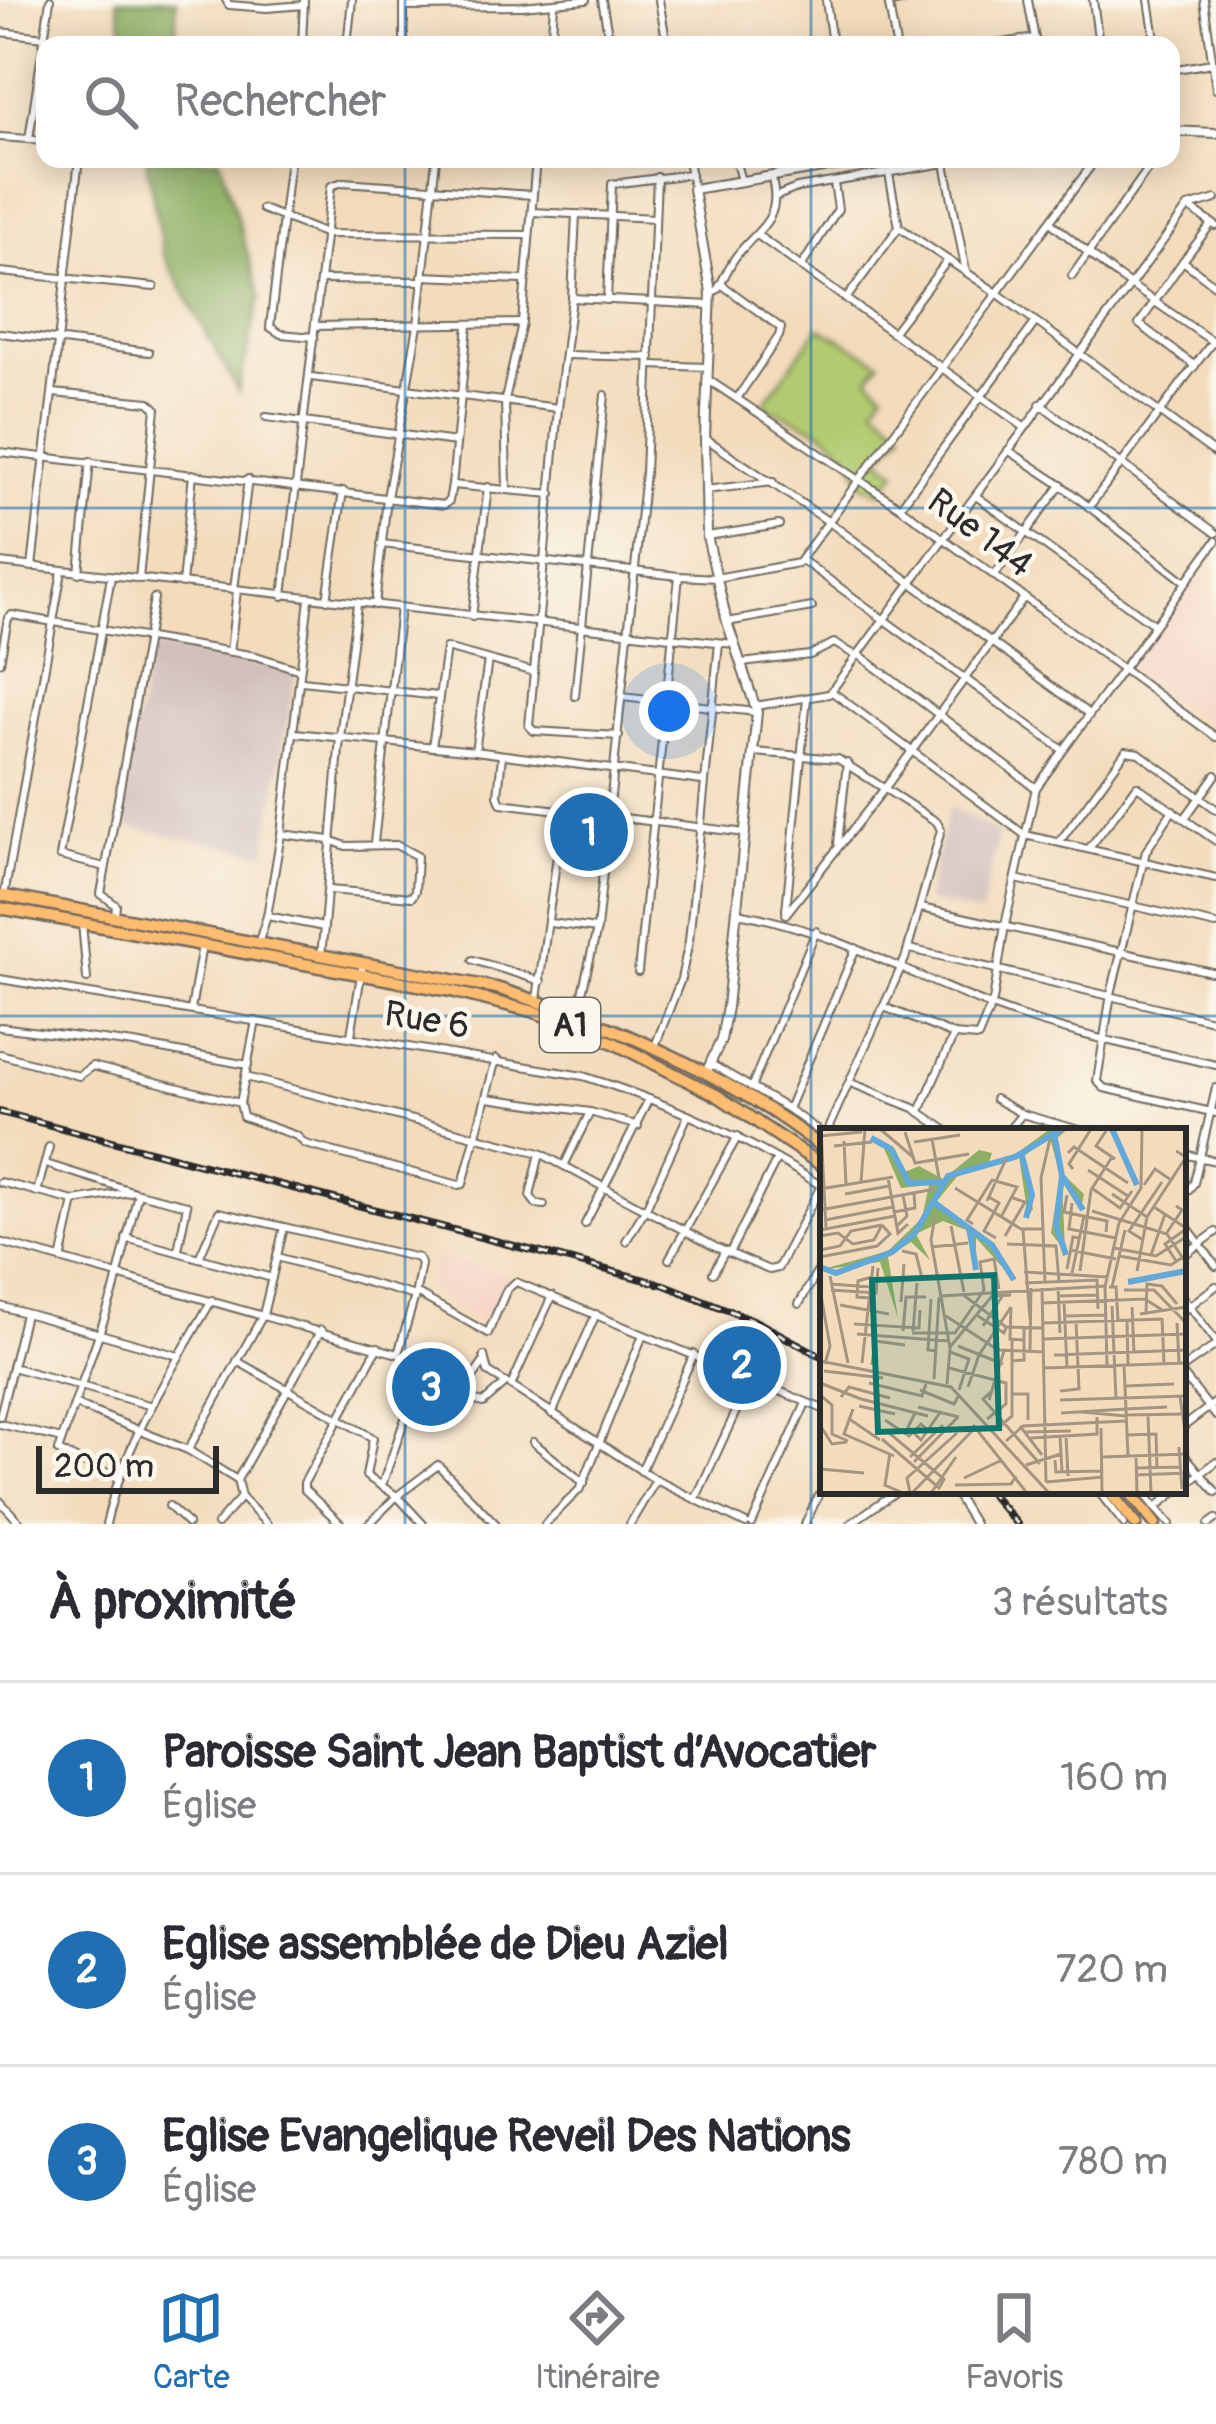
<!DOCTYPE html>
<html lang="fr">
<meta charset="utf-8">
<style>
body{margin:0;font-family:Pangolin,sans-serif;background:#f7f7f7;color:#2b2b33}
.scale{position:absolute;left:36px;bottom:30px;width:183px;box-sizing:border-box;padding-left:12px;border:6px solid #2b2b2b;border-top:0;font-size:33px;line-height:42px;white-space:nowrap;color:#2b2b2b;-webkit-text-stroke:9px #fbf7ec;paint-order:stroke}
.you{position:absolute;left:669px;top:711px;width:42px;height:42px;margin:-30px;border:9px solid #fff;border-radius:50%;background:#1a73e8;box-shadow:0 0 0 18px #1a73e833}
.badge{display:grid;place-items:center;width:78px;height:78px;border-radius:50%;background:#1f6fb2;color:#fff;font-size:39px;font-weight:700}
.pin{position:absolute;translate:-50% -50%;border:6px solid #fff;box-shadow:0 3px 12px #0006}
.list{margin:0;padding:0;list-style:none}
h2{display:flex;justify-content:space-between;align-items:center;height:156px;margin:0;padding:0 48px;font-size:51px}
h2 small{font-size:39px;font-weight:400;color:#7c7c81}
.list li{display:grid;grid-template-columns:78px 1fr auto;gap:36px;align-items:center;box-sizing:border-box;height:192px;padding:0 48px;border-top:3px solid #e1e1e2}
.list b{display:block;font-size:45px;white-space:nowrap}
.list p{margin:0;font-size:39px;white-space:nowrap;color:#7c7c81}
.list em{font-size:39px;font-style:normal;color:#7c7c81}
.icon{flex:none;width:66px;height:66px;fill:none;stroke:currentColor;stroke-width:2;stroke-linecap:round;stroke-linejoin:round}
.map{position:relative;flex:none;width:1216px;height:1524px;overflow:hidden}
.search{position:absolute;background:#fff;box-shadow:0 6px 30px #0003;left:36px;right:36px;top:36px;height:132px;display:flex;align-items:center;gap:30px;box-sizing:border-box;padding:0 42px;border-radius:24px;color:#7c7c81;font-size:45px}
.sheet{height:732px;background:#fff}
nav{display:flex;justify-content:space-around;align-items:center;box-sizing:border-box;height:168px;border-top:3px solid #e1e1e2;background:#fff;font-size:33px;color:#7c7c81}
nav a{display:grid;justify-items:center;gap:6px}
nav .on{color:#1f6fb2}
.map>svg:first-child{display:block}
</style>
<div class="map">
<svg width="1216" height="1524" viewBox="0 0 1216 1524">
<rect width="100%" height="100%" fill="#fbf7ec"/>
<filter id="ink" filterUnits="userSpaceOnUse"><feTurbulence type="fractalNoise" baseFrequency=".00833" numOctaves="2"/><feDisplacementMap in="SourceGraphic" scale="24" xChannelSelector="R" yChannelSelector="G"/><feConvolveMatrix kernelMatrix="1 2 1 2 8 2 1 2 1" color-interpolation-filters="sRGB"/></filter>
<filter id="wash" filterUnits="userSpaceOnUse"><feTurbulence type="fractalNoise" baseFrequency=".004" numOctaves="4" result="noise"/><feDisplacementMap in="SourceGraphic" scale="48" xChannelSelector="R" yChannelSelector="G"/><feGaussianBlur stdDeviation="2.7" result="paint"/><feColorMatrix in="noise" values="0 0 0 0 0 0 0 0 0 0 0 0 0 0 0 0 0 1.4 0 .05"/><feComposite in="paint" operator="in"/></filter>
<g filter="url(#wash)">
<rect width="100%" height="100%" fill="#f3dbbc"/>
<!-- built -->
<g fill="#f5d2c3">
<polygon points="1191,582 1216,601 1216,729 1130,669"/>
<polygon points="434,1255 511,1275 489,1328 426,1290"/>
</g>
<!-- industrial -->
<g fill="#d1bfbd">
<polygon points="151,646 296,672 265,854 118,825"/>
<polygon points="949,807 999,833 981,914 926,901"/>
</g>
<!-- green -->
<path fill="#b2cb71" stroke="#6e7b4e" stroke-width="3" d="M819,327L880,362L869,377L884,391L875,406L904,431L880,458L897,471L880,493L862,484C846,432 809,427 763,405Z"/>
<!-- forest -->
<g fill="#8daf63" stroke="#5c6d47" stroke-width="3">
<polygon points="117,0 176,0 176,45 126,45"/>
<polygon points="146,159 220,159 260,297 238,391 163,253"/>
</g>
</g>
<g filter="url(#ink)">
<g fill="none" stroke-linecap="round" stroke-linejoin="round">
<defs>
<g id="minor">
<polyline points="226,0 229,5 267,8 304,5"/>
<polyline points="602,0 610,45"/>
<polyline points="659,0 667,45"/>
<polyline points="826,0 832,45"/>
<polyline points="888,0 896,45"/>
<polyline points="1028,0 1036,45"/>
<polyline points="1093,0 1099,45"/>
<polyline points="1149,0 1156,45"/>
<polyline points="1204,0 1216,89"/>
<polyline points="889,3 907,0"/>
<polyline points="404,7 522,6 586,0"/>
<polyline points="0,32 45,37"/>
<polyline points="348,43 367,45"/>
<polyline points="302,45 304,0"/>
<polyline points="347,45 352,0"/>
<polyline points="404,45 404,0"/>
<polyline points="551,45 554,5"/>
<polyline points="989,45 1035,38"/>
<polyline points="1171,70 1212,63"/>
<polyline points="0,137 29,139 50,0"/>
<polyline points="29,139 45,142"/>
<polyline points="290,159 270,327 281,334 314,337"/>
<polyline points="688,159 693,189"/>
<polyline points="735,159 741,181"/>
<polyline points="779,159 782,174"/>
<polyline points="945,163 966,272"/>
<polyline points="889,174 899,227 997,293 1216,454"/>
<polyline points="777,196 797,188 945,163"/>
<polyline points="1188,207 1216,226"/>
<polyline points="262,209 326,234 529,235"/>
<polyline points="532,212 655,218"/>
<polyline points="576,214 572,298 558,408 529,726 534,731 619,736"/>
<polyline points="1050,222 1116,275 1216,344"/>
<polyline points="1212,223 1183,261 1216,286"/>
<polyline points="757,235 1024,427"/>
<polyline points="1183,261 1139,324 1195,366"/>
<polyline points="801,267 838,209 834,183"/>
<polyline points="0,272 154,287"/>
<polyline points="422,276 523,280"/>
<polyline points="1072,276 1155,159"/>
<polyline points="321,280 422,281"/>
<polyline points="721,284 781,328 779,336 738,397"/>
<path d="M711,292L717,290C724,279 729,265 737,255C762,225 783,218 771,176"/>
<polyline points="572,298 710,305"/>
<polyline points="846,299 899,227"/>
<polyline points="607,300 612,184 691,174"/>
<polyline points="315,326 521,323"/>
<polyline points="0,333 149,352"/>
<polyline points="892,333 948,260"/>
<polyline points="565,355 651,357"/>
<polyline points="650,365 707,367"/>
<polyline points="311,377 558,408"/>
<polyline points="707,379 900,507 1216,737"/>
<polyline points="53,393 149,402 156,408 139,579"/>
<polyline points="1040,404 1216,533"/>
<polyline points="266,417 456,442"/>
<polyline points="705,438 829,522 1089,714"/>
<polyline points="1008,450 1061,485 1183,580"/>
<polyline points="0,452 444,505 449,501 452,485 468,325"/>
<polyline points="452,485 552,494"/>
<polyline points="507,489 505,400 522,323 536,159"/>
<polyline points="705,490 773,482"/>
<polyline points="976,496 1153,624"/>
<polyline points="900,507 1035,323"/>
<polyline points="1089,507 1216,337"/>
<polyline points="707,536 779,525"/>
<polyline points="381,544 679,576 716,578 798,563 1096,159"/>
<polyline points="802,560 1063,750"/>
<polyline points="0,563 734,644"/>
<polyline points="32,567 79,159"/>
<polyline points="79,573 90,461"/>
<polyline points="994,576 1061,485"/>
<polyline points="182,584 193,474"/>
<polyline points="234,589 248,479"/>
<polyline points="283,596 331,186 343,182 533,195"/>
<polyline points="327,600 343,491"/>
<polyline points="375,605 387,498 418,325 436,159"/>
<polyline points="472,617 488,487"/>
<polyline points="727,622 812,607"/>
<polyline points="230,652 237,590"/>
<polyline points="858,654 1036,788"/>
<polyline points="0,662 8,618 12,615 256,656 300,670"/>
<polyline points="742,663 810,655 834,643 857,656"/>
<polyline points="302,681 438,696"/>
<polyline points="831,691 1025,835 1216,878"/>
<polyline points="575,696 605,395"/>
<polyline points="622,697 756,712"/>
<polyline points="755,706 829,694 1188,207 1216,199"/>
<polyline points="295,733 475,751 702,781"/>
<polyline points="432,747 446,648 534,672"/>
<polyline points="475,751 488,660"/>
<polyline points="754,752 838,759 937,822 941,830 905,959 827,1131"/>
<polyline points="502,755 498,795 501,803 746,833"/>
<polyline points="1173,810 1146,851 1111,994 1097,1081 1104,1088 1216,1113"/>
<polyline points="1185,818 1216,775"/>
<polyline points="281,834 330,840 346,846 396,845 417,856 415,891 412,897 329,890"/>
<polyline points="1060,841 1126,751 1139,753 1216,809"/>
<polyline points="374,843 400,608"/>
<polyline points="838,843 847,763"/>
<polyline points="1090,847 1137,786 1216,841"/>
<polyline points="105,867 60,856 111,577"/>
<polyline points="1016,879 1216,925"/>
<polyline points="4,896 62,571"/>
<polyline points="921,908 1216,973"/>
<polyline points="786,910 807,698"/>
<path d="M738,913C828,929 906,973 991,1006C1064,1033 1140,1048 1216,1065"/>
<polyline points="115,914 116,905 101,894 154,598"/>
<polyline points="786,914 885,788 1023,599"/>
<polyline points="267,916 324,927 321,955"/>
<polyline points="82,923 87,979"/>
<polyline points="550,923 597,929"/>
<polyline points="324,927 340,737 357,604"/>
<polyline points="258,944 267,916 281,834 309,599"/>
<polyline points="910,949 1216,1021"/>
<polyline points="473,960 541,981"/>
<polyline points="638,972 679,576"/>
<path d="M0,979L583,1076C669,1103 748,1138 823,1187"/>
<polyline points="537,999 563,813"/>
<polyline points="884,1007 954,1035 978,1037 993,1001 1005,925 1036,788 1216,541"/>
<polyline points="191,1010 202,945"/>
<polyline points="577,1014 597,929 645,473 657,177"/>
<polyline points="256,1021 240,1103 243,1117 297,1136 305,1144 459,1185 463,1184 496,1059"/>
<polyline points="0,1027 134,1044 248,1065"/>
<polyline points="351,1035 363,963"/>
<polyline points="655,1046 681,979 689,941 719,643"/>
<polyline points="0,1054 79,1076 92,1066 240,1103"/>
<polyline points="711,1064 788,1109 823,1134"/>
<polyline points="246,1077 540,1153 715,1247 769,1270 778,1268 821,1186"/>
<polyline points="851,1083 914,1108 947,1131"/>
<polyline points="751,1088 816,931"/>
<polyline points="487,1098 590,1112"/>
<polyline points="995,1099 1022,1114 1083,1131"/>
<polyline points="788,1109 856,948"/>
<polyline points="920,1111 954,1035"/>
<polyline points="1008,1131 1022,1114"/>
<polyline points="540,1153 530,1196 536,1204 544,1205"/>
<polyline points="1183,1154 1216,1161"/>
<polyline points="46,1164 138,1193 114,1291 58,1451 119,1478"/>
<polyline points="565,1164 590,1112 638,1126"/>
<polyline points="0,1182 74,1201 130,1192"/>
<polyline points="37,1192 49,1147"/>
<polyline points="138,1193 187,1205 178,1250"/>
<polyline points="1183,1196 1194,1183 1216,1088"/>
<polyline points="1183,1221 1216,1266"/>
<polyline points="585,1224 649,1099"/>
<polyline points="126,1238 272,1278"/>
<polyline points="626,1241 646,1208 688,1115"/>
<polyline points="0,1242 398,1354 476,1401 483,1403 506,1383"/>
<polyline points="730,1252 777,1159"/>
<polyline points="62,1256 74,1201"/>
<polyline points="1183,1256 1216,1232"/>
<polyline points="199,1258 219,1212 418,1258 421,1264 415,1296 277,1257"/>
<polyline points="669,1259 738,1136"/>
<polyline points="713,1273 725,1251"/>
<polyline points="416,1293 488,1333 507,1289 516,1282 823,1409"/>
<polyline points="552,1296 511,1386 656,1480 746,1524"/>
<polyline points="1183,1298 1216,1341"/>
<polyline points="799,1304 823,1262"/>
<polyline points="0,1306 179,1356"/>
<polyline points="1183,1311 1216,1286"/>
<polyline points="398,1354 415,1296"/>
<polyline points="484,1356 488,1372 506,1383"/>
<polyline points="237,1361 373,1438 366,1476 397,1496 423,1524"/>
<polyline points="12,1367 152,1406"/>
<polyline points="1183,1368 1216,1345"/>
<polyline points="1183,1375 1216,1416"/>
<polyline points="461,1394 483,1363"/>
<polyline points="76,1405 188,1450 237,1480"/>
<polyline points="552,1414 596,1314"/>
<polyline points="0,1416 25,1314"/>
<polyline points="0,1424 62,1439"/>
<polyline points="1183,1427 1216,1402"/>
<polyline points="533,1442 584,1483"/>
<polyline points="188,1450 263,1315 284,1227"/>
<polyline points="1183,1453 1216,1492"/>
<polyline points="641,1471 694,1354"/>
<polyline points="382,1485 408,1410 445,1383"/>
<polyline points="1183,1487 1216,1462"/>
<polyline points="954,1491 974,1524"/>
<polyline points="1098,1491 1124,1524"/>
<polyline points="1142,1491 1170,1524"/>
<polyline points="696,1498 751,1379"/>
<polyline points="0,1501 21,1524"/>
<polyline points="169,1506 188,1524"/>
<polyline points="1156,1507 1177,1491"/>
<path d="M106,1524C124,1443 171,1371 212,1300"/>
<polyline points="217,1524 241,1497"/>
<polyline points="267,1524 241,1497 237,1480 321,1330"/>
<polyline points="341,1524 304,1489 304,1483 378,1347"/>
<polyline points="369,1524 397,1496 438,1465 496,1524"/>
<polyline points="545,1524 581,1488 643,1335"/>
<polyline points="630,1524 656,1480"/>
<polyline points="752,1524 806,1403"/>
<polyline points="805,1524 818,1496"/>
<polyline points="850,1524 897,1491"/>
<polyline points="1209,1524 1216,1519"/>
</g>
<g id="tertiary">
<polyline points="1171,131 1216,133"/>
<polyline points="706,1073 721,1040 727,1007 757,712 727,622 707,536 705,438 711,292 693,189 878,159"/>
</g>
<g id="primary">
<path d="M0,895L496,988C611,1023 728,1074 823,1148"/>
<polyline points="0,908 451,991 535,1012 614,1043 718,1096 823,1166"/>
<polyline points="1109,1491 1136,1524"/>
<polyline points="1129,1491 1155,1524"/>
</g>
</defs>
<!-- minor casing -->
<use href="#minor" stroke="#71695e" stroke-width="10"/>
<!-- tertiary casing -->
<use href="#tertiary" stroke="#71695e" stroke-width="12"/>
<!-- primary casing -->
<use href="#primary" stroke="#71695e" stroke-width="15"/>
<!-- minor -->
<use href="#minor" stroke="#fff" stroke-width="6"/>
<!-- tertiary -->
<use href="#tertiary" stroke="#fff" stroke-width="8"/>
<!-- primary -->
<use href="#primary" stroke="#fdbc70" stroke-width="10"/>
<defs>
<g id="rail">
<polyline points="0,1112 665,1285 753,1320 823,1357"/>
<polyline points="988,1491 1017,1524"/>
</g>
</defs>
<!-- rail casing -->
<use href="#rail" stroke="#2b2b2b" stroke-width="8"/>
<!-- rail -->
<use href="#rail" stroke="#fbf7ec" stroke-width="3" stroke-dasharray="9" stroke-linecap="butt"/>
</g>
</g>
<!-- grid -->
<path fill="none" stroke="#1f6fb2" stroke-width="3" stroke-opacity="0.55" d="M405,0V45M811,0V45M405,159V1524M811,159V1524M0,508H1216M0,1016H1216"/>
<g text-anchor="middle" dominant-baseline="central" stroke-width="9" stroke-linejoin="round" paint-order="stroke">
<!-- shield labels -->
<rect fill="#fbf7ec" stroke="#696865" stroke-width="3" x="540" y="998" width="60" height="54" rx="9"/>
<g font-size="33" font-weight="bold" fill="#2b2b2b">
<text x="570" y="1025">A1</text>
</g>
<!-- street labels -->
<g font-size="36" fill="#2b2b2b" stroke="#fbf7ec">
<text transform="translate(980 533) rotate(37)">Rue 144</text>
<text transform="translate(427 1020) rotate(9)">Rue 6</text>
</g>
</g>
<!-- overview -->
<g transform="translate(820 1128)">
<rect width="366" height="366" fill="#f3dbbc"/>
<path d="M230,1H248L235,12L243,46L264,66L261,81L242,54L245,123L231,105L240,47L230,10L202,29L213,81L208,88L199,29L140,45L117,73L178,121L195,153L156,110V142L146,102L123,93L96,106L110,132L91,114L68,129L78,190L60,134L0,142L68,123L102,90L109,57L81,60L60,11L75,21L85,44L99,38L123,51L159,22L172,25L169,34L193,28Z" fill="#8daf63"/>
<path fill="none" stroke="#62a8d8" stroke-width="6" d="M292,1L317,57M234,5L242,48L236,97L246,127M51,10L71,21L89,55L124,54M201,24L212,67L206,90M243,49L263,82M112,73L172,117L194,152M150,104L156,142M0,139L16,145L72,124L95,105L128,48L195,29L242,1M308,154L366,143"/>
<path fill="none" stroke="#a39582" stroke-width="3" d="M1,1L6,100M60,1L93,29M286,3L276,18L295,31M85,4L95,35L149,26M0,8L42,4M112,11L119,50M24,13L26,57M94,14L140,7M14,18L52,14M248,25L254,19L308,55M253,41L249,36L271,1M268,42L308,68M68,50L78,105L88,96M41,54L45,1M324,57L335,41L351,52M135,60L201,101H223M0,61L73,49M273,61L300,80L312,63M25,66L69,58M292,66L327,89L366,29L356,23M247,67L244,84L287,93L286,104M169,69L179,75L164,103L176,110M167,73L186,31M252,75L249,101L296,110M334,79L366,100M0,82L115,61M272,83L347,106L366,135M74,84L95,80L94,65M115,88L111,112L130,220L127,256M5,92L73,79M153,96L147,92L172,52L197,59L181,89M131,98L144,164M76,99L87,88L83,67M0,102L75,88M203,102L210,191M346,106L362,82L356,78M0,108L18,105L33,116L54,112L62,97M185,108L205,74L193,70M323,112L309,103L342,54M187,116L236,118L239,153M112,119L148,115M294,120L336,128L366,109M0,122L20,118L31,103L62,97M250,122L296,131M82,123L96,126L102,150M331,127L345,86M299,128L351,137L366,127M0,129L57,118L70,106L62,97M356,133L345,116L366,101M247,141L253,109L259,110M260,143L271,62L292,29M317,143L327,89M204,144L288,149M252,145L264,88M10,148L28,235M225,154L221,50L230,11M205,155L277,152L278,181M11,156L51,159M238,159L240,205M289,159H296L298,192M292,159L305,102M222,160L226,354M0,162L10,218L5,236M11,162L56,165L58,140M304,162H334L366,195M142,166L186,199L223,200M122,168L285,158M238,168L277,167M50,170L37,169L38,153L52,149M111,171L108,222L117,223M81,174L84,136M244,174L247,239M222,175L325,171L342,182M20,177L69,186M292,178L296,271M191,179L190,211L204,212M312,179L314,225M326,185L327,156L342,158L357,176M320,186L366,179M126,188L178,222L224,224M158,188L184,205L186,200M245,188L285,187M342,190L344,236M307,192L308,237M223,195L342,191M357,195L359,235M34,196L99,200L100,182M163,198L183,167M83,203L86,169H106M93,203L97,155M92,205H135L164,162L160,134L174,131L179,161M37,206L128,213M224,211L366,206M138,218L183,236M130,219L172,168L191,167M210,223L211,160M130,224L149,231L139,262M234,227L366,222M0,233L131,259L229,365M191,233L204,232V200M42,235L53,138M52,237L55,213L85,217M304,237L308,328M287,238L285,159L299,95L321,60L322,1M129,240L186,255V276L167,291M224,240L366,235M4,243L63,250M114,251L119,169M0,255L41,271M49,255L102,268L106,256M305,258L354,256M148,259L159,227L191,179M100,262L134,276L139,267M240,263L259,261L256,194M171,264L163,271L220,336M191,266H208V292M0,267L12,277V306L28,313M360,268L366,311M21,269L29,259L70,270M41,271L108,288M169,272L184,223M240,272L366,268M39,278L75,286M98,279L139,289M33,281L24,306L74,328M306,281L347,279M262,284L306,288M95,285L88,299L101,312L121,283M241,285L306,281M306,287L366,286M328,287L331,365M28,290L60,312M65,292L89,308L101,296L110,304M0,297L12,316L27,314M153,297L207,365M200,298L222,327M281,300L282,365M176,302L192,288V212M206,304L251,303M307,307L336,306L337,340M240,308L242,344M246,308L248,348M211,310L277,306V289M62,311L119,360L124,351L68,304M0,312L1,351M186,313L203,298L306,293M359,319L362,361M70,325L65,357L83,365M316,328L317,365M90,329L123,297M283,329L366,326M235,332L236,344L283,343M94,334L138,289M206,337L241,326M316,340L361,339M0,341L44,345M316,347L366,345M144,350L182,332M226,354L283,349M135,357L191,356L196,348M90,365L87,350L137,305M92,365L155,300M111,365L136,329"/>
<path fill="#0f766e" fill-opacity="0.15" stroke="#0f766e" stroke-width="6" d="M174,147L179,300L58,304L52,152Z"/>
<rect width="366" height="366" fill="none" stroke="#2b2b2b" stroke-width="6"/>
</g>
</svg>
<div class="scale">200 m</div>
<div class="you"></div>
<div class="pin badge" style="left:589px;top:832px">1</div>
<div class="pin badge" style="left:742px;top:1365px">2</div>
<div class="pin badge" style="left:431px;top:1387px">3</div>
<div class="search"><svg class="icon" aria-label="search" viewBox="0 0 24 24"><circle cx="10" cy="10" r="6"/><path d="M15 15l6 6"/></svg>Rechercher</div>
</div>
<section class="sheet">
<h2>À proximité<small>3 résultats</small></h2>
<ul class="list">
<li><span class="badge">1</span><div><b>Paroisse Saint Jean Baptist d’Avocatier</b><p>Église</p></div><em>160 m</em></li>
<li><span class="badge">2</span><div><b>Eglise assemblée de Dieu Aziel</b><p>Église</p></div><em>720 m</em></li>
<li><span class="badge">3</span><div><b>Eglise Evangelique Reveil Des Nations</b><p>Église</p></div><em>780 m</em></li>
</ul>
</section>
<nav>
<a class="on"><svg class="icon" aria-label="map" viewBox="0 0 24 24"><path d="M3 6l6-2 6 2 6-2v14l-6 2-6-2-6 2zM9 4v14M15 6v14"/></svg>Carte</a>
<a><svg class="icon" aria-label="directions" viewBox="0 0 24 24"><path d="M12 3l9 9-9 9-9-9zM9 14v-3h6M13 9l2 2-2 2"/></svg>Itinéraire</a>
<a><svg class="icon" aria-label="saved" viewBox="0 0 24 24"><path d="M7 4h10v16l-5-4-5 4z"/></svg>Favoris</a>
</nav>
